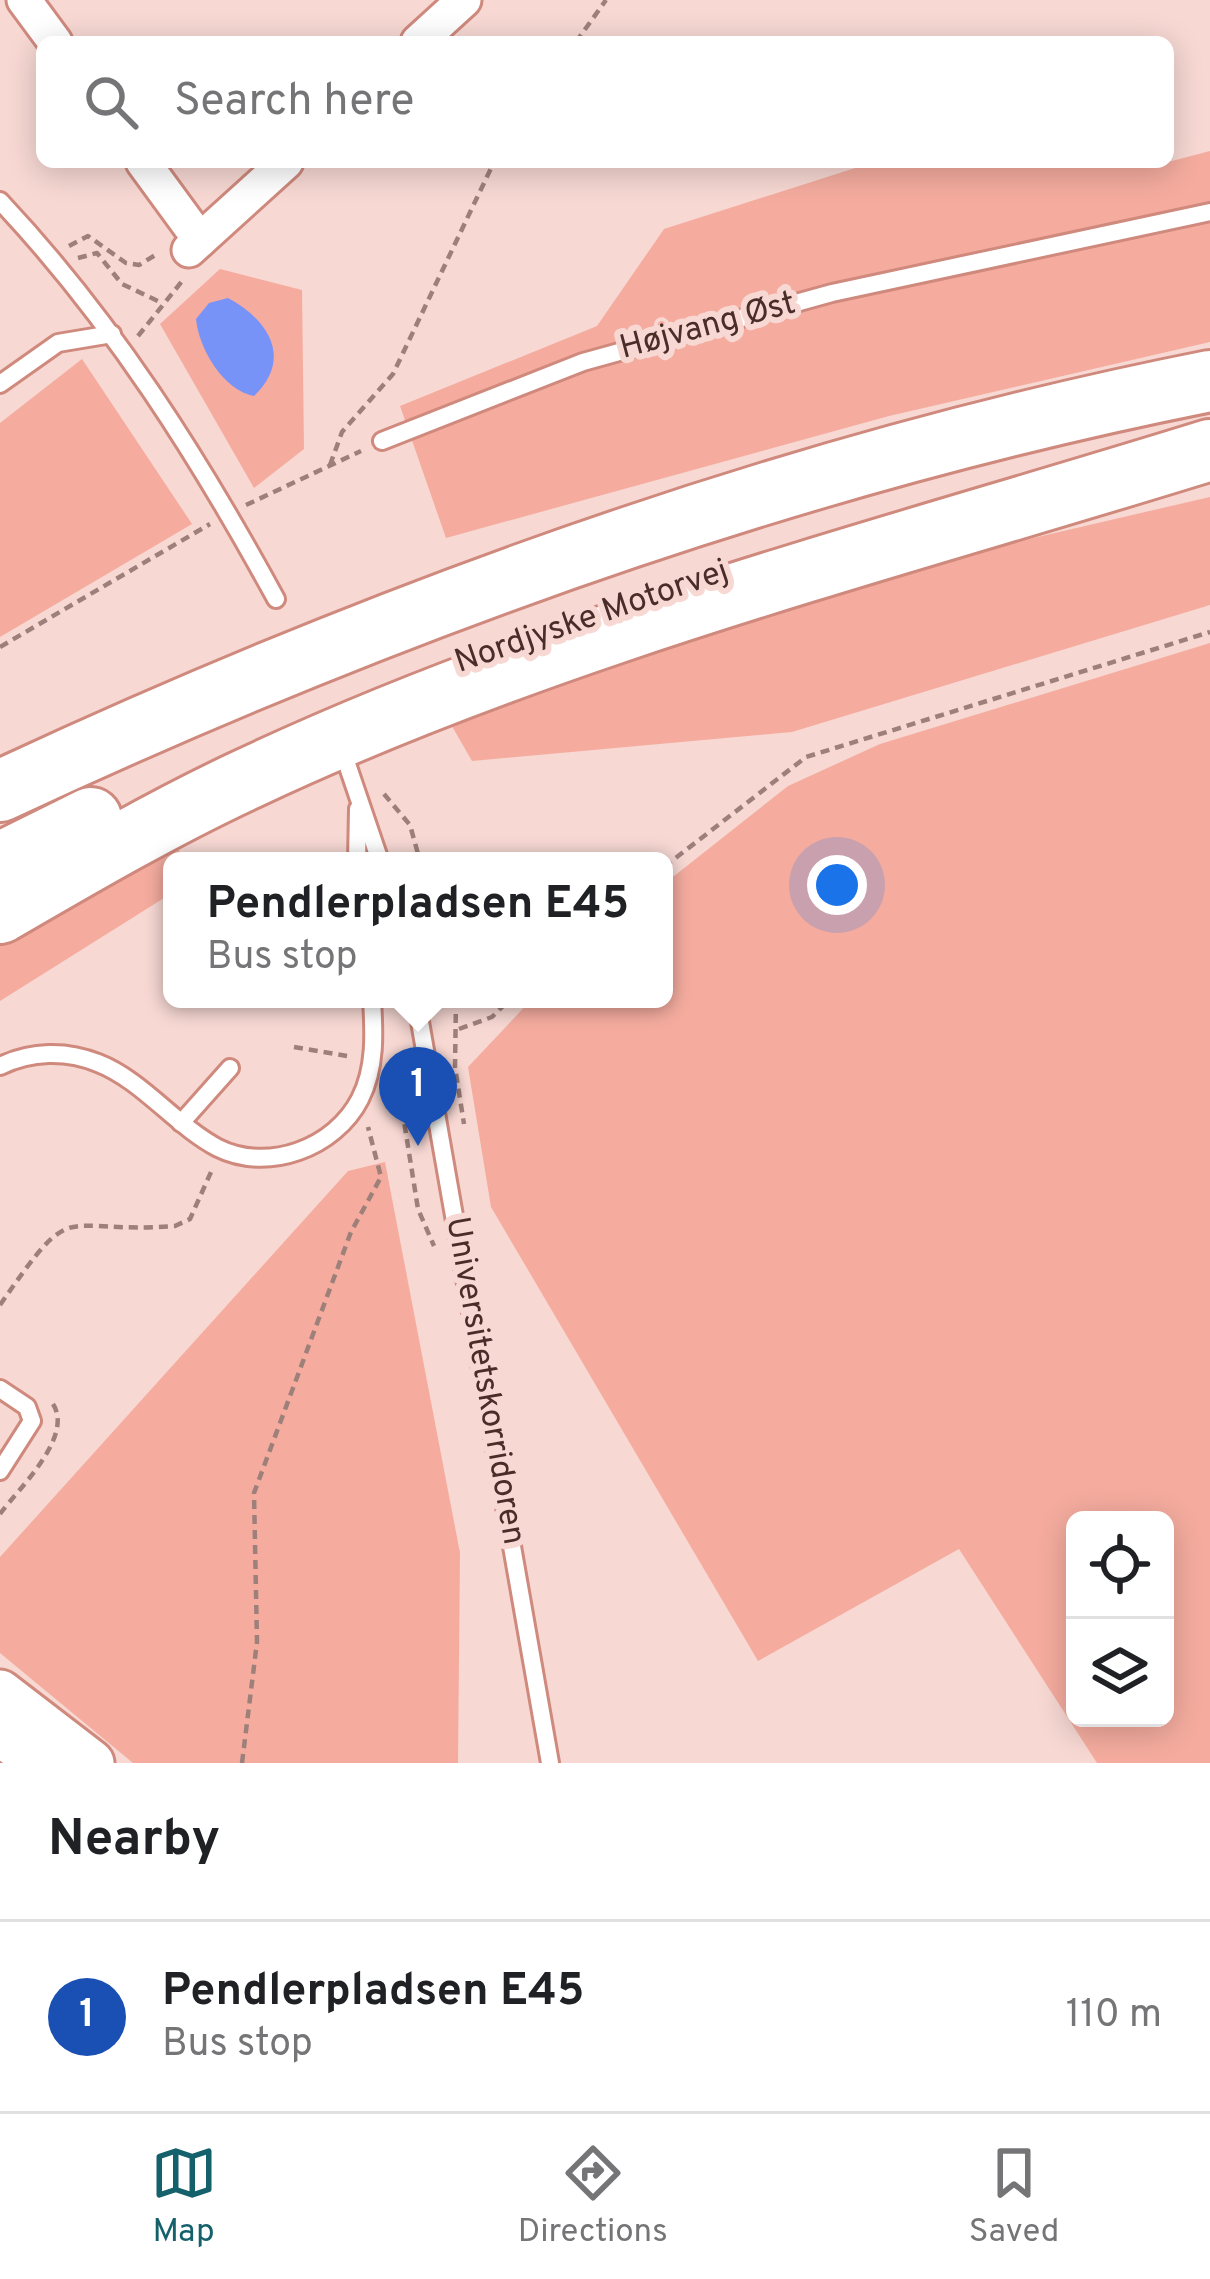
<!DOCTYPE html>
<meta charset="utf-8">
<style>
body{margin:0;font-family:Overpass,sans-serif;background:#f6f6f6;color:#202124}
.controls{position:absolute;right:36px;bottom:36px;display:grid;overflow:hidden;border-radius:18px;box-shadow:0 6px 30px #0003}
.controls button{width:108px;height:108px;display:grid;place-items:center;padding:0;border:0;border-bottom:3px solid #e0e0e0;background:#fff;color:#202124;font:60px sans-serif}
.you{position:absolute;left:837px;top:885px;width:42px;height:42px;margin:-30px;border:9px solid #fff;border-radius:50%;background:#1a73e8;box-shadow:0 0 0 18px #1a73e833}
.badge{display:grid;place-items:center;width:78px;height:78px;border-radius:50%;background:#14616c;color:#fff;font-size:39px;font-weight:700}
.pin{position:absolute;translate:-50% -99px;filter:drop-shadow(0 3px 6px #0008)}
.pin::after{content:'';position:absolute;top:63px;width:42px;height:36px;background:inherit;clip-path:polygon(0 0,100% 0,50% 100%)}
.popup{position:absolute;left:163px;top:852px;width:510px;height:156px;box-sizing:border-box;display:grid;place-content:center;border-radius:18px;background:#fff;filter:drop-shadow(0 3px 9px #0005);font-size:39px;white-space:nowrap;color:#757577}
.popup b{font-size:45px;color:#202124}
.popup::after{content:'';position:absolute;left:50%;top:100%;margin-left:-24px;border:24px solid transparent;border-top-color:#fff}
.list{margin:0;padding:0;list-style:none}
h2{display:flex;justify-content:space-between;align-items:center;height:156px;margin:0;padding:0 48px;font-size:51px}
h2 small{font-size:39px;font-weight:400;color:#757577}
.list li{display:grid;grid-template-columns:78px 1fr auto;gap:36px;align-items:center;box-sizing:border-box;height:192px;padding:0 48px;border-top:3px solid #e0e0e0}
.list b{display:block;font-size:45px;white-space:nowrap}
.list p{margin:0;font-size:39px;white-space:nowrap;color:#757577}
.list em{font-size:39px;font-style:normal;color:#757577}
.icon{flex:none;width:66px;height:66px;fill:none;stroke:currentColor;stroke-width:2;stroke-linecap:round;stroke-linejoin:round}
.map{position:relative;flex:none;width:1210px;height:1763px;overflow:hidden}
.search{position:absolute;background:#fff;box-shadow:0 6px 30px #0003;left:36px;right:36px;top:36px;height:132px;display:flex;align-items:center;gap:30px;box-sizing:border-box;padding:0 42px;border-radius:18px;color:#757577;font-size:45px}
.sheet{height:348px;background:#fff}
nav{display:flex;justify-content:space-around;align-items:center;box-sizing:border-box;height:168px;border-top:3px solid #e0e0e0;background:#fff;font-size:33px;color:#757577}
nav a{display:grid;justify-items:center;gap:6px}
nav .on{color:#14616c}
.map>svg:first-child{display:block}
</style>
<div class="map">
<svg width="1210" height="1763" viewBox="0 0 1210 1763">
<rect width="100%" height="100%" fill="#f7d8d3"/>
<!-- green -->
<g fill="#f5ac9f" fill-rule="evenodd">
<polygon points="1210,151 1210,342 889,416 446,538 400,406 597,326 664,229 874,162 1168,162"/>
<polygon points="220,269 302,290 304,449 254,488 160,324"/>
<polygon points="82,359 192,524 0,637 0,423"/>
<polygon points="1210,497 1210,605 792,732 472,761 449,721 674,638 929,562"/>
<path d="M1210,643V1763H1097L959,1549L758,1661L491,1207L468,1067L532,999H664V884L788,786L880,744ZM1075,1520H1165V1718H1075Z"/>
<polygon points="178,848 184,861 172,861 172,893 0,1001 0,943"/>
<polygon points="385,1162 460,1553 458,1763 133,1763 0,1653 0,1557 348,1171"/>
</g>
<!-- water -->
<path fill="#7793f7" d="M228,298C269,320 293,359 254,396C223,390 199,349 196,319L209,303Z"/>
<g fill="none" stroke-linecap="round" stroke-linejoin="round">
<defs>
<g id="lane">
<path d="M0,201C112,320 198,456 276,599"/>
<polyline points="0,384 58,343 112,334"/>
<polyline points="382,441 583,362 832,293 1210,212"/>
<polyline points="346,761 380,861"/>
<polyline points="357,861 358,809"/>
<polyline points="416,999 550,1763"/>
<path d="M0,1066C31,1051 66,1050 98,1063C142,1080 176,1126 218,1148C268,1173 335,1148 360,1099C376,1068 374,1032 372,999"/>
<polyline points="181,1123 230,1068"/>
<polyline points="0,1389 27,1407 32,1421 0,1471"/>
</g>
<g id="street">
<polyline points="24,0 55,42"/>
<polyline points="418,42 464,0"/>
<polyline points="143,162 200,240"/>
<polyline points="189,250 286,162"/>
</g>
<g id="secondary">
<polyline points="0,1693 91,1763"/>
<polyline points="0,1733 42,1763"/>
</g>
<g id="highway">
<path d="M0,791C386,611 791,464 1210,381"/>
<polyline points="0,863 91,818"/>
<path d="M0,913C81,866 163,818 247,779C554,634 888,550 1210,450"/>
</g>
</defs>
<!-- lane casing -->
<use href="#lane" stroke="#cf897d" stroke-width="22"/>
<!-- street casing -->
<use href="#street" stroke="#cf897d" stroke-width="39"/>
<!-- secondary casing -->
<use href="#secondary" stroke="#cf897d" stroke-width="51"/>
<!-- highway casing -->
<use href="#highway" stroke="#cf897d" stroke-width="66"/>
<!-- path -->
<g stroke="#9e807b" stroke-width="4.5" stroke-dasharray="9 6" stroke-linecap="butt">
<polyline points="576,42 606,0"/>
<polyline points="69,246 88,236 126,263 139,265 157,254"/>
<polyline points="78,258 97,253 122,284 160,302"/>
<polyline points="138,336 183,280"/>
<polyline points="330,465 342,432 393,374 494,162"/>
<polyline points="246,505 361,451"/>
<polyline points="0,647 210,524"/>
<polyline points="384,794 410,825 420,861"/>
<polyline points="664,867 806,757 1210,632"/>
<polyline points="456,999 455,1067 464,1124"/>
<polyline points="459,1029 492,1017 510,999"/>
<polyline points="294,1047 347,1056"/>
<polyline points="395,1065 418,1209 434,1246"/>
<path d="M0,1305C77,1194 56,1235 175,1226L190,1219L211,1172"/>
<path d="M0,1514C19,1488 74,1437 53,1404"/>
<polyline points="242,1763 257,1642 254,1493 351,1232 381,1177 368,1127"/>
</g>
<!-- lane -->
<use href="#lane" stroke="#fff" stroke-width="16"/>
<!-- street -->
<use href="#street" stroke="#fff" stroke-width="33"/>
<!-- secondary -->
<use href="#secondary" stroke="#fff" stroke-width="45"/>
<!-- highway -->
<use href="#highway" stroke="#fff" stroke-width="60"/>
</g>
<g text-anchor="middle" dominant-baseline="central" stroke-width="12" stroke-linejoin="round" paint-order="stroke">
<!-- street labels -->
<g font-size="33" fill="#4a2d28" stroke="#f7d8d3">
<text transform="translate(708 327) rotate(-15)">Højvang Øst</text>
<text transform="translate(592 618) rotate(-19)">Nordjyske Motorvej</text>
<text transform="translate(484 1381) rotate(80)">Universitetskorridoren</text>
</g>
</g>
</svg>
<div class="controls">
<button><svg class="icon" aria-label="locate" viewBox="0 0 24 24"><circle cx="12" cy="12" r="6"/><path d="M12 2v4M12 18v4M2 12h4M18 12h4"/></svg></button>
<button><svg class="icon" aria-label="layers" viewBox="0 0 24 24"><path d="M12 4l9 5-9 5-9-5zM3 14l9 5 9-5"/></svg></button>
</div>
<div class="you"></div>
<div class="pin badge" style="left:418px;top:1146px;background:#1a4fb4">1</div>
<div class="popup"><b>Pendlerpladsen E45</b>Bus stop</div>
<div class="search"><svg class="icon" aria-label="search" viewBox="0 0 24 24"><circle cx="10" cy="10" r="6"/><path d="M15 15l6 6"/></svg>Search here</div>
</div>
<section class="sheet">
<h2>Nearby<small></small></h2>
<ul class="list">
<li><span class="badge" style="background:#1a4fb4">1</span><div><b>Pendlerpladsen E45</b><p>Bus stop</p></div><em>110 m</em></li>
</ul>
</section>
<nav>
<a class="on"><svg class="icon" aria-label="map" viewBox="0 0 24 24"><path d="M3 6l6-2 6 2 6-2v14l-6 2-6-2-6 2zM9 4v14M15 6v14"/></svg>Map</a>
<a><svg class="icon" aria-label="directions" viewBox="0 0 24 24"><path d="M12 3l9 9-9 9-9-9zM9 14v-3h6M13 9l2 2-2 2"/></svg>Directions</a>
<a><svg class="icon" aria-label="saved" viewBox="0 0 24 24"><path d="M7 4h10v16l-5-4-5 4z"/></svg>Saved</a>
</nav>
